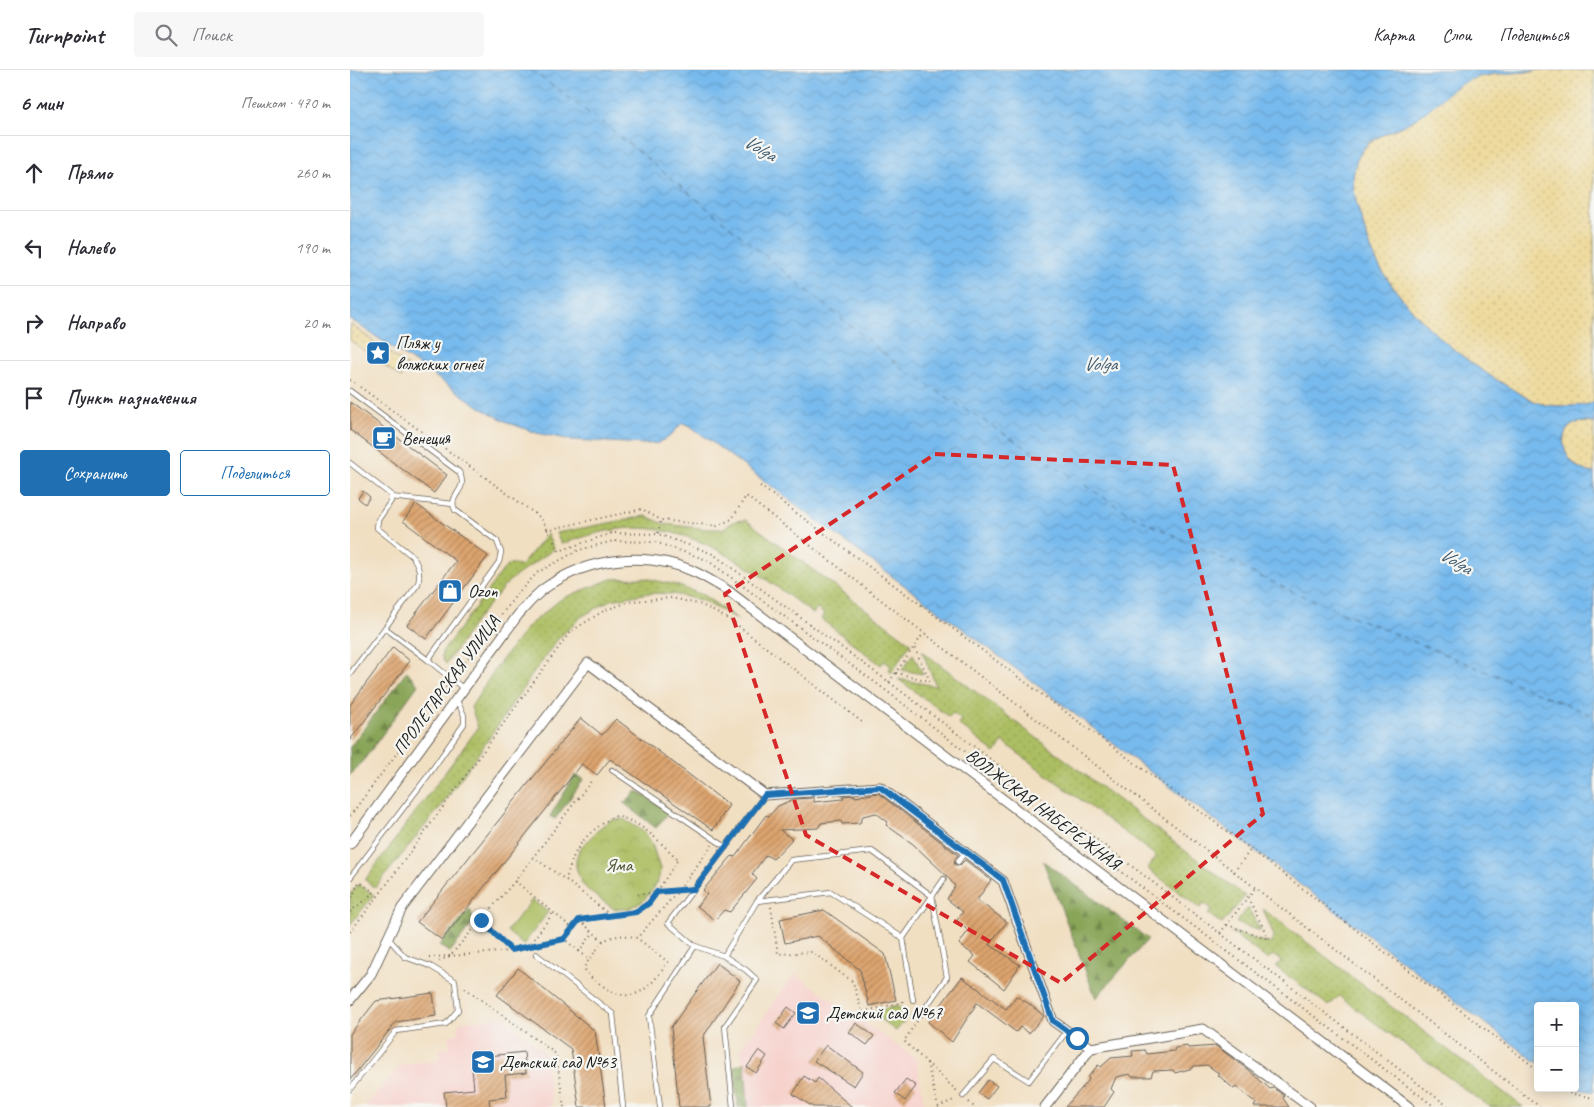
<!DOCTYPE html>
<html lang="ru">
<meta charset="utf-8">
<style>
body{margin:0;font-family:Caveat,sans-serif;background:#f7f7f7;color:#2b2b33}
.controls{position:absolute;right:15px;bottom:15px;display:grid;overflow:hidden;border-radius:5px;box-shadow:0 2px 12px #0003}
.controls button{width:45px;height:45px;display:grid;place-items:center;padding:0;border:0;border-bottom:1px solid #e1e1e2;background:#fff;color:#2b2b33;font:25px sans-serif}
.stop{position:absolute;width:15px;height:15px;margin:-11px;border:4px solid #1f6fb2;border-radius:50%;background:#fff}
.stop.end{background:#1f6fb2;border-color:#fff;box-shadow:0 1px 5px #0008}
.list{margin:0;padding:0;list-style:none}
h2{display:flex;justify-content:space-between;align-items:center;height:65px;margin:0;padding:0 20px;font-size:21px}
h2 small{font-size:16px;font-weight:400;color:#7c7c81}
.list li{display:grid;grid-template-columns:32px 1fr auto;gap:15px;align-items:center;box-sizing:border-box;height:75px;padding:0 20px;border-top:1px solid #e1e1e2}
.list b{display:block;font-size:19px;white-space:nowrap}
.list em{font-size:16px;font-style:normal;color:#7c7c81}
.actions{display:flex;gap:10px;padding:15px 20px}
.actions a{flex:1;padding:11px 0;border:1px solid #1f6fb2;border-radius:5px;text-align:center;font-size:18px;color:#1f6fb2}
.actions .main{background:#1f6fb2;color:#fff}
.icon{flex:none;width:28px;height:28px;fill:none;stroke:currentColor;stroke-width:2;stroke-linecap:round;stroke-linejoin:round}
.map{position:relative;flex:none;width:1244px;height:1037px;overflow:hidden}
header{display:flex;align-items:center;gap:30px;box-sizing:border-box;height:70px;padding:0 25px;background:#fff;border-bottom:1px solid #e1e1e2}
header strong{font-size:24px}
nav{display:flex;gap:28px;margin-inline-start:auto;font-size:18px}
.search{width:350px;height:45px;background:#f7f7f7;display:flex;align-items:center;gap:12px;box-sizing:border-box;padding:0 18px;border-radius:5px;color:#7c7c81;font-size:19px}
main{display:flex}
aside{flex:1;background:#fff}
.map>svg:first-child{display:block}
</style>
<header>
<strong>Turnpoint</strong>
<div class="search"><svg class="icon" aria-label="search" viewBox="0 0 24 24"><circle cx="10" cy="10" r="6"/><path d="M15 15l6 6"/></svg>Поиск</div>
<nav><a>Карта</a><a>Слои</a><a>Поделиться</a></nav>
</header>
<main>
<aside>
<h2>6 мин<small>Пешком · 470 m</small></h2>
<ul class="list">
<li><svg class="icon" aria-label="ahead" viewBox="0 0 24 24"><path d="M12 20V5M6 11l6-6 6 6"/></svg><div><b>Прямо</b></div><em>260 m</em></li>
<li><svg class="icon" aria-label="left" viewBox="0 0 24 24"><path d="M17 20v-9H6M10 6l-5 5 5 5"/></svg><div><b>Налево</b></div><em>190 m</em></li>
<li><svg class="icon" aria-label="right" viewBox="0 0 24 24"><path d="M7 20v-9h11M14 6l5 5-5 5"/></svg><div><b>Направо</b></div><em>20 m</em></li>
<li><svg class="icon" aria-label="arrive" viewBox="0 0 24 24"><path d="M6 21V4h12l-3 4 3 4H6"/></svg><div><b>Пункт назначения</b></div></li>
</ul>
<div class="actions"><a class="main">Сохранить</a><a>Поделиться</a></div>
</aside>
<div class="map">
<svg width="1244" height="1037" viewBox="0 0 1244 1037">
<defs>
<pattern id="grass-dots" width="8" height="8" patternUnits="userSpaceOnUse" patternTransform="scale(1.25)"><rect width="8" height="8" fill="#acbe62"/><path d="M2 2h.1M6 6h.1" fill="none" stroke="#93a354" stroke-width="1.8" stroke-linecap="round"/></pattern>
<pattern id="forest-firs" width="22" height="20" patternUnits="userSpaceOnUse" patternTransform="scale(1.25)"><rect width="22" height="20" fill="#89a558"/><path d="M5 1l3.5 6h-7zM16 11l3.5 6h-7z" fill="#6f8648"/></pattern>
<pattern id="sand-dots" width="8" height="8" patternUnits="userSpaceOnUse" patternTransform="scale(1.25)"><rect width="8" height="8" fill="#eeda9e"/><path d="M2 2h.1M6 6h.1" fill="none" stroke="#ccba88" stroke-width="1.8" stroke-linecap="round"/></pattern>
<pattern id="park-crowns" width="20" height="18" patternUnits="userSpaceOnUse" patternTransform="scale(1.25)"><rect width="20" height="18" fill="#acbe62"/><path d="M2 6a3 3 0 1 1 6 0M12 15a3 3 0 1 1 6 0" fill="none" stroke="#93a354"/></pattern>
<pattern id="water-waves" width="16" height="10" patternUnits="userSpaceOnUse" patternTransform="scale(1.25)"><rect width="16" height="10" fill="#77baed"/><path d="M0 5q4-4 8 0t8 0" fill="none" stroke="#669fcb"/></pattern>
<pattern id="building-hatch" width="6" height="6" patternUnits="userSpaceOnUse" patternTransform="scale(1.25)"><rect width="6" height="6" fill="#dda46e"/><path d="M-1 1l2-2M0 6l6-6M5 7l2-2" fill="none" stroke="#b2855a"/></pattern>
</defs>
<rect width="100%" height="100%" fill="#f6f6f2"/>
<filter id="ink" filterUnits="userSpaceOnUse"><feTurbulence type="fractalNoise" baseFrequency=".02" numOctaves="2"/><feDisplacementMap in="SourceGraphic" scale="10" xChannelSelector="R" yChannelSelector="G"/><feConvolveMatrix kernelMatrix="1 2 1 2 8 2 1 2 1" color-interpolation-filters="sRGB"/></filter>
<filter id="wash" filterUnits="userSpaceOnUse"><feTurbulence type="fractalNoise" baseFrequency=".0096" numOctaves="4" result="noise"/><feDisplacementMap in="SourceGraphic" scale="20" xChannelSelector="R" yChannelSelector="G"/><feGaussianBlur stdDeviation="1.12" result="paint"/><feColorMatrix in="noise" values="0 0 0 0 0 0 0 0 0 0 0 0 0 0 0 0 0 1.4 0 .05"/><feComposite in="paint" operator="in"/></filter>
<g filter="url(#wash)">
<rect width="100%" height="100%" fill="#f1dfc2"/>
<!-- built -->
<g fill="#f7d0cb">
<polygon points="445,904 566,989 574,1033 570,1037 395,1037 391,978"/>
<polygon points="152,947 194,982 202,1037 14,1037 53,994 89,991 89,979 99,978 99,965 108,964 109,952"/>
</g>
<!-- grass -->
<g fill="url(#grass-dots)" stroke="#646d3f">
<path d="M296,446L314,454L356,459H372L385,451L396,450L561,573L541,603L539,600L541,596L534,591L531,595L471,549L474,544L467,538L463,544C413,506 352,458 286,458C260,458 236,466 211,474L206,463Z"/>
<polygon points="197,464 204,479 159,511 129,546 96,594 92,588 92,582 153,500 159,494 167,495 170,497"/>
<polygon points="295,508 326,515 353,525 389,550 351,530 323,524 299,523 261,530 231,547 208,569 182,605 131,680 91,736 25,818 15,810 128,658 121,637 145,599 178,556 211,529 261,509"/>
<polygon points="572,581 895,826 872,854 858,844 862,839 854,833 850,838 798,799 806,786 653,672 645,683 608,654 611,649 603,643 599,647 548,609 586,616"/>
<polygon points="563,584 573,604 552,600"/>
<polygon points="8,814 24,825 0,855 0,825"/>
<polygon points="898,838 911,861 886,853"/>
<polygon points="913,839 1173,1037 1141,1037 1125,1027 989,926 979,936 926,897 931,891 923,885 918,890 881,862 922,874 924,866"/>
</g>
<!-- forest -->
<g fill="url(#forest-firs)" stroke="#52603a">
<polygon points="57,601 68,615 16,687 0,705 0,677"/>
<polygon points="225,705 234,709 205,749 200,746"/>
<polygon points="287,721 320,741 306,758 274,733"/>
<polygon points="693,791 798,869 746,928"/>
<polygon points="120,839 124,852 100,882 89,876"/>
<polygon points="395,992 398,1037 388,1037 384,997"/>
</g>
<!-- sand -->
<g fill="url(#sand-dots)" stroke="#857b5d">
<path d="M1189,0H1244V331C1239,336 1230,335 1222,336C1214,336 1204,336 1196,335C1182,332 1167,322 1155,315C1107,286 1063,249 1032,201C1021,184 1016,164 1010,145C1004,126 999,104 1009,86C1020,65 1048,60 1067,48C1083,37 1094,21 1111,13C1135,1 1164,5 1189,0Z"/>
<polygon points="0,254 57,296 51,308 0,270"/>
<path d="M1227,352L1244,353V403C1218,400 1199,365 1227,352Z"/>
</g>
<!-- park -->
<g fill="url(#park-crowns)" stroke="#646d3f">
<polygon points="273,749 295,762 302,774 310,799 309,807 304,818 292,832 278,839 264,839 240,822 232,814 226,797 226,789 230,778 252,756 261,750"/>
<polygon points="547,936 559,945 546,961 521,942"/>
</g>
<!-- pitch -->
<polygon fill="#acbe62" stroke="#646d3f" points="182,830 198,842 173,875 157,861"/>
<!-- water -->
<path fill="url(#water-waves)" stroke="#4a6b84" d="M0,0H1189C1170,4 1149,2 1129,7C1102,13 1090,33 1067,48C1051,58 1032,63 1017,74C1014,77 1011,82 1009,86C999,104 1004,126 1010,145C1016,164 1021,184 1032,201C1063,249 1107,286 1155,315C1167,322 1182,332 1196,335C1204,336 1214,336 1222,336C1230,335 1239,336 1244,331V353C1200,344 1207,399 1244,403V1022L1223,1018H1225V936H1188V993L803,704L645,583L339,355L332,353L319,367L308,373L295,374L222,370L187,363L159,353L133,339L0,249Z"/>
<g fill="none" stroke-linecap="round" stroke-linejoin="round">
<!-- ferry -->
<polyline stroke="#405b70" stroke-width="1" stroke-dasharray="6 5" stroke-linecap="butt" points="181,0 262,60 553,299 783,446 941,521 1244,646"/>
</g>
<g id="blocks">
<!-- building -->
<g fill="url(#building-hatch)">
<polygon points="0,332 97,405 84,423 0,360"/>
<polygon points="13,421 20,427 15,434 8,428"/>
<polygon points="66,434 138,486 76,569 57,555 106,491 53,451"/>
<polygon points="43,577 60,591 0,670 0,635"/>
<polygon points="231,648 252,665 266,649 379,735 363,760 260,689 247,705 232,694 92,870 67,852"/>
<polygon points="528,723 608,785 604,791 605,795 610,795 615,790 641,810 627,830 657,852 639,874 670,895 654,919 620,892 625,886 609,874 618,861 607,850 613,842 597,829 605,816 597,806 563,774 536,755 538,752 526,743 513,746 510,753 492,754 491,751 471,753 468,758 430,760 442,769 423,789 416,785 402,804 407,809 380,842 374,840 365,850 347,836 357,824 353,820 382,786 385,787 416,745 419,746 428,736 444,729 464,728 464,732 493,729 493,726 505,725 505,727"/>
<polygon points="474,840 535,884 546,930 519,936 510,900 468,866 435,873 430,849"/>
<polygon points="367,893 390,911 353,967 361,1037 329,1037 321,957"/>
<polygon points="168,898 245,961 256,1037 229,1037 221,979 147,925"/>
<polygon points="612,907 656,939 666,926 678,933 694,946 679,963 670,957 666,962 627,933 602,972 578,952"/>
<polygon points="83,923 86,946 46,952 0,1010 0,964 26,931"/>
<polygon points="438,937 446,943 434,959 426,953"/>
<polygon points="506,953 524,966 517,975 499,962"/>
<polygon points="476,975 513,1002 504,1016 464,991"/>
<polygon points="837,976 838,978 866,976 897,999 920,1019 924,1018 934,1026 933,1028 939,1037 904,1037 906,1033 886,1017 884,1019 868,1005 870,1004 857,995 844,996 843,998 825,1003 823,1000 803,1001 801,1007 782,1007 780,1004 766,1007 761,1019 764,1022 754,1037 715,1037 739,1010 738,1007 748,995 751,997 761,988 783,986 782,981 795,980 797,984 824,981 825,978"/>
<polygon points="409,980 417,986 406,1003 397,997"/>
<polygon points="174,982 176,1003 155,1005 157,1027 139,1029 140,1037 96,1037 94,1022 124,1019 121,988"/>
<polygon points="454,1006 465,1013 468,1008 502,1037 463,1037 443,1024"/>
<polygon points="556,1009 566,1016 555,1031 545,1023"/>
<polygon points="638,1010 647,1016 637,1029 628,1023"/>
</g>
</g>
</g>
<g filter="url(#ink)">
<use href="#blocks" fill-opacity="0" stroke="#676056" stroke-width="1"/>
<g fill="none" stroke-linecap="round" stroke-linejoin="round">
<defs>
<g id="lane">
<path d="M0,321L109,402C120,421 97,424 105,440L147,471L151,482L149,492L78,590L35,558"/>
<path d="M0,393L41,425V431L28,450L27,458L62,486C69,495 71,503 68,514L0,604"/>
<polyline points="41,427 103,434"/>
<polyline points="78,590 114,619"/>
<polyline points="262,700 376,777"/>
<polyline points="608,792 615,782"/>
<polyline points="0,808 77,707 114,654 114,645 106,629"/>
<polyline points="407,831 481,822 553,868"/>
<polyline points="186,884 263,944 273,1037"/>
<polyline points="374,886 407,831 441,790 522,781 582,826 597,907 571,944"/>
<polyline points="563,930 553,868 594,809"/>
<polyline points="0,1019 46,961 96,954 108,940 105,911 80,896 55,887 38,868"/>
<polyline points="613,1026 644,989 679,1011 717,961"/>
<polyline points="310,1037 299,946 345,876"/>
<polyline points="383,1037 375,956 407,910 396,900 374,886 345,876 318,853 415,725"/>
</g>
<g id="street">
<path d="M0,774L168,545C176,536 185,525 195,518C238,487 298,480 347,503C357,508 367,514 377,520L1059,1037"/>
<polyline points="0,930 21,904 52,838 238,593 415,725 530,717 653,811 703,951 741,978 853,959 960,1037"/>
<polyline points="695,1037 741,978"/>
</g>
</defs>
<!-- lane casing -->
<use href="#lane" stroke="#676056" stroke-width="6"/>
<!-- street casing -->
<use href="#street" stroke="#676056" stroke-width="11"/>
<!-- path -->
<g stroke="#676056" stroke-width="2" stroke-dasharray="1 4" stroke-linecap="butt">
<polyline points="0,310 6,314"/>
<polyline points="10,317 191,448 209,481 262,463 308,464 363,484 539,612 1099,1037"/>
<polyline points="410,416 901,779 1188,1000"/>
<polyline points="197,460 292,439 311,450 367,456 382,449 396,426 1190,1037"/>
<polyline points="308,463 311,450"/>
<polyline points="546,603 580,611 564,577"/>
<polyline points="106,604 167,524 188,502 229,480 263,471 305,472 357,490 534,619 794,819 1085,1037"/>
<polyline points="539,612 574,563"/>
<polyline points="0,746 97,616"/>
<polyline points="183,787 216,810"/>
<polyline points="884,802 901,779"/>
<polyline points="165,811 222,858"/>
<polyline points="0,832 9,812 24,822 0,842"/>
<polyline points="421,837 428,884 462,882 503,912 512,942 553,932 555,933"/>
<path d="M260,845L216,810C224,776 235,764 264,746C291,750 308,771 328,789L307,822L284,825"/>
<polyline points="131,850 161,881"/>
<polyline points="229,850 286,842 299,833 307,822 328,820"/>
<polyline points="877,855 919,869 898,828"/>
<polyline points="0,862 29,825 220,562 255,540 283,531 322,528 352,535 382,551 512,652"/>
<polyline points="870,863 905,818"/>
<path d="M214,869L229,850L253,871C265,865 275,864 287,868L329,820L362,775"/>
<path d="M253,871L234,897C237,907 245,910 253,916C283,938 301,917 318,892L287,868"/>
<polyline points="178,877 203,843"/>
<polyline points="229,881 239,889"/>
<polyline points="79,887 100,886 161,881 214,869 229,881 244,862"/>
<polyline points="89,891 100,886 165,811 242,710"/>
<polyline points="115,918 206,984 214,1037"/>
<polyline points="567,951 554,971 608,1022"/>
<polyline points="577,993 588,1037"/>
<polyline points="1211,1018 1218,1023 1244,1028"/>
<polyline points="619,1032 624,1037"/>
<polyline points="588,1037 606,1029"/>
</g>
<!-- lane -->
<use href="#lane" stroke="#fff" stroke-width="4.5"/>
<!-- street -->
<use href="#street" stroke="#fff" stroke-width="9"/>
</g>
</g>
<g fill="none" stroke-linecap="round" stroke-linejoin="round" filter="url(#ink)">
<!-- route -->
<polyline stroke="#1f6fb2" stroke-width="6" points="131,850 161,880 214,869 229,850 286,842 299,833 307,822 344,819 415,725 530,717 653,810 703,951 727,968"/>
</g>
<!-- marked area -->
<path fill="none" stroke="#d62828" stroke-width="4" stroke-dasharray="10 6" stroke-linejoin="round" d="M585,384L823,395L913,744L711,913L456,765L375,524Z"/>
<!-- icons -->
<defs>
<symbol id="sight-square" viewBox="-11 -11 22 22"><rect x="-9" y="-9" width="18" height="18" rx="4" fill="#1f6fb2" stroke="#f6f6f2"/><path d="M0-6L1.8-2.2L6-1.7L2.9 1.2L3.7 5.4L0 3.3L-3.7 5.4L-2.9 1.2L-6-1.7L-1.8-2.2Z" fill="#fff"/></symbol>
<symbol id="cafe-square" viewBox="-11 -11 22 22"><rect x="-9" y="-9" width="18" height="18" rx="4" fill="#1f6fb2" stroke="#f6f6f2"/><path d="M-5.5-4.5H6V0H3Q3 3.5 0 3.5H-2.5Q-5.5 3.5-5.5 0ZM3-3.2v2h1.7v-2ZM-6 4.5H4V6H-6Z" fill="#fff"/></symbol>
<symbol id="shop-square" viewBox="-11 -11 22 22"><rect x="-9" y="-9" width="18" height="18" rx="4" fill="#1f6fb2" stroke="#f6f6f2"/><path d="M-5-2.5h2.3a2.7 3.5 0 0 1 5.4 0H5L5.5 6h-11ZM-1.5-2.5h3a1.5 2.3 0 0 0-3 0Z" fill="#fff"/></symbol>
<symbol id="school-square" viewBox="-11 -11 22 22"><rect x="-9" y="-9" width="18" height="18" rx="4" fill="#1f6fb2" stroke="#f6f6f2"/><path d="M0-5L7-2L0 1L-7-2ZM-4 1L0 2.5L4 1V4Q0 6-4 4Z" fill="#fff"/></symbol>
</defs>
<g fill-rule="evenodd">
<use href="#sight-square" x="14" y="269" width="28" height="28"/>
<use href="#cafe-square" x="20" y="354" width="28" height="28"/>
<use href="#shop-square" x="86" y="507" width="28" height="28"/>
<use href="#school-square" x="444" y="929" width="28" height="28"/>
<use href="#school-square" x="119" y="978" width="28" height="28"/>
</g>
<g text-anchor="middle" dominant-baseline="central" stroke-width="4.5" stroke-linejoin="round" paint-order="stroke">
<!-- poi labels -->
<g font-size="18" fill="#1c1c1c" stroke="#f6f6f2" text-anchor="start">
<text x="46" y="273">Пляж у<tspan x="46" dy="21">волжских огней</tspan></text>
<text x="52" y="368">Венеция</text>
<text x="118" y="521">Ozon</text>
<text x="476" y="943">Детский сад №67</text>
<text x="150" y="992">Детский сад №63</text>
</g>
<!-- street labels -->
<g font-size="18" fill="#1c1c1c" stroke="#f6f6f2">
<text transform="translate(96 615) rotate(-54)">ПРОЛЕТАРСКАЯ УЛИЦА</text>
<text transform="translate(693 739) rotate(37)">ВОЛЖСКАЯ НАБЕРЕЖНАЯ</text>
</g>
<!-- park labels -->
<g font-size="18" fill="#4e5534" stroke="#f6f6f2">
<text x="269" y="795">Яма</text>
</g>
<!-- water labels -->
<g font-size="19" font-style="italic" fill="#405b70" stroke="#f6f6f2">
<text transform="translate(410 78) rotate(30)">Volga</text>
<text x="750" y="294">Volga</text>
<text transform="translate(1106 491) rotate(31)">Volga</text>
</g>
</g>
</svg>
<div class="controls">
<button>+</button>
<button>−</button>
</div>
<div class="stop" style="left:727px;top:968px"></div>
<div class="stop end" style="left:131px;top:850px"></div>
</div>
</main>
